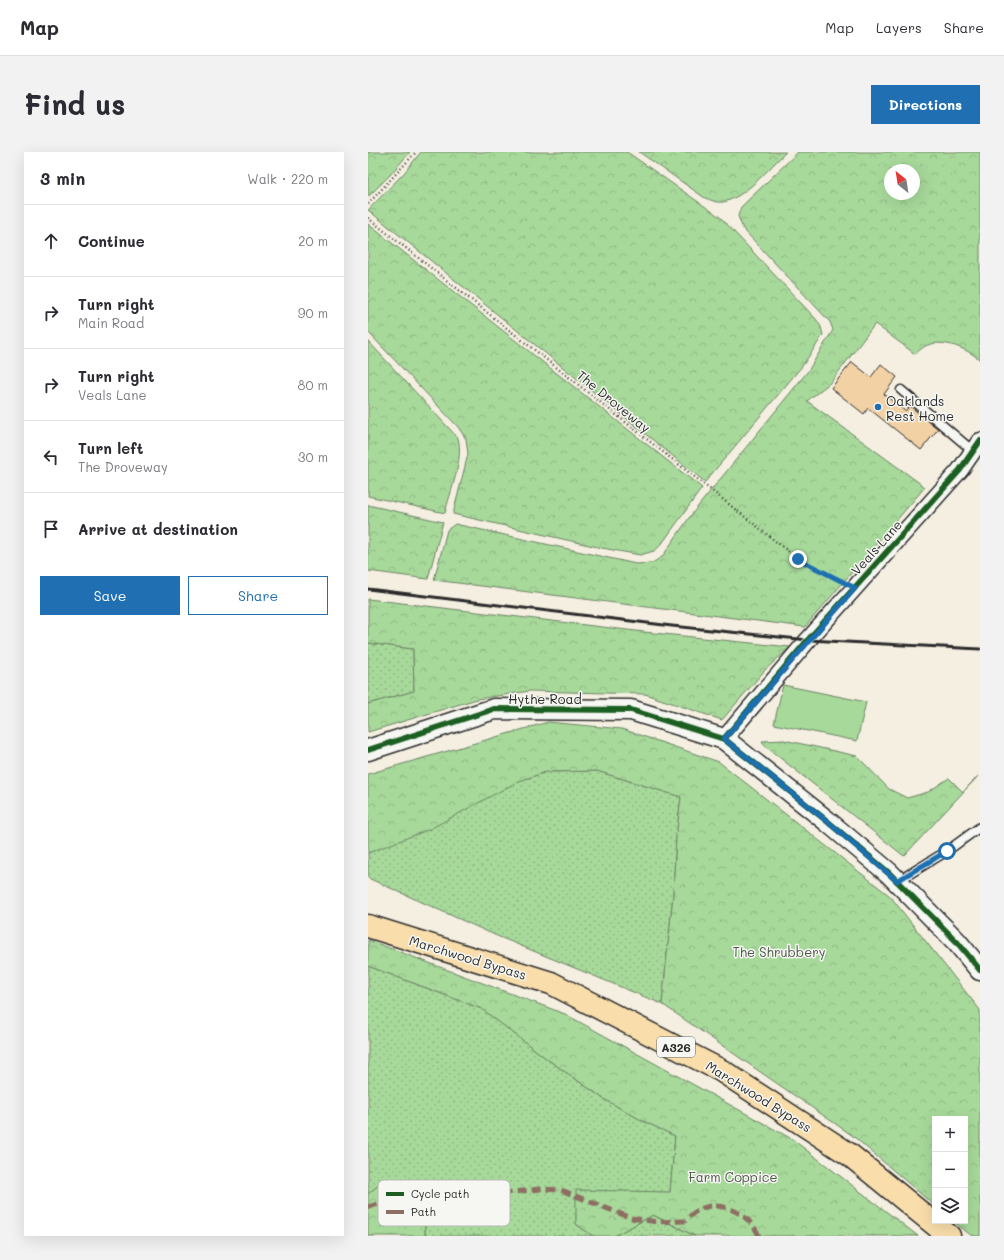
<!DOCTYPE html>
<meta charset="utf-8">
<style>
body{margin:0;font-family:Mali,sans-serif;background:#f2f2f3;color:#2b2b33}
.controls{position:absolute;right:12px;bottom:12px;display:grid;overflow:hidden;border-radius:0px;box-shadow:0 4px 16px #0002}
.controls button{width:36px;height:36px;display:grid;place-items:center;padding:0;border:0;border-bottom:1px solid #e1e1e2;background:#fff;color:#2b2b33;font:20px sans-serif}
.compass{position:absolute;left:516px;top:12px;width:36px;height:36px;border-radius:50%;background:#fff;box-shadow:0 4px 16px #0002;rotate:330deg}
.stop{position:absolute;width:12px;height:12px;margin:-9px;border:3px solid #1f6fb2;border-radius:50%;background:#fff}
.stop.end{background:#1f6fb2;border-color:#fff;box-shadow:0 1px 4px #0008}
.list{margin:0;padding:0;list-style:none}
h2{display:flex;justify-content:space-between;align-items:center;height:52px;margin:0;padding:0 16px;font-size:17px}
h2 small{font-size:13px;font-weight:400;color:#7c7c81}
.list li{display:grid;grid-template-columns:26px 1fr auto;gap:12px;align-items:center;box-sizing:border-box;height:72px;padding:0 16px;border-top:1px solid #e1e1e2}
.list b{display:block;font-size:15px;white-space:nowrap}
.list p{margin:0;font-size:13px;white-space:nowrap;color:#7c7c81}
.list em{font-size:13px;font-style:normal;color:#7c7c81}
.actions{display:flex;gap:8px;padding:12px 16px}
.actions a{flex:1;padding:9px 0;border:1px solid #1f6fb2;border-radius:0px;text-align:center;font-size:14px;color:#1f6fb2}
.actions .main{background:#1f6fb2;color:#fff}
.icon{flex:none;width:22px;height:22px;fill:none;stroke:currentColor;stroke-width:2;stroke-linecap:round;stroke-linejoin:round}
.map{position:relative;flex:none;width:612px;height:1084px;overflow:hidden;border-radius:0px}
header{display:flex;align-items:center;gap:24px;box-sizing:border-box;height:56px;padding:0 20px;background:#fff;border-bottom:1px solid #e1e1e2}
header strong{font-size:19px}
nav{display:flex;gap:22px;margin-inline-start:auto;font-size:14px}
.intro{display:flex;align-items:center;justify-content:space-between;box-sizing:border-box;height:96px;padding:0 24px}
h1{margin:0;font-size:28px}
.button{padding:10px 18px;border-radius:0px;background:#1f6fb2;color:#fff;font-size:14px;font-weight:700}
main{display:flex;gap:24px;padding:0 24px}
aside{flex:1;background:#fff;border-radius:0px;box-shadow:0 4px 16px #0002}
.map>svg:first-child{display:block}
</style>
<header>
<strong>Map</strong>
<nav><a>Map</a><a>Layers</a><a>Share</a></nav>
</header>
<div class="intro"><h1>Find us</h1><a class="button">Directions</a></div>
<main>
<aside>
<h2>3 min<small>Walk · 220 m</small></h2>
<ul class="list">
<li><svg class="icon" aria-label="ahead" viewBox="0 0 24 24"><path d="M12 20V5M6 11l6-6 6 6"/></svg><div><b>Continue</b></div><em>20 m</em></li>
<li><svg class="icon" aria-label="right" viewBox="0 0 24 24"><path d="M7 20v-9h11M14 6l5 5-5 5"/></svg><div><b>Turn right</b><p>Main Road</p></div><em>90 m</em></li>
<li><svg class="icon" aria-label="right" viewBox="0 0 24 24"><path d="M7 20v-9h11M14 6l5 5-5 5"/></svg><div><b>Turn right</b><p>Veals Lane</p></div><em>80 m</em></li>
<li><svg class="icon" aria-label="left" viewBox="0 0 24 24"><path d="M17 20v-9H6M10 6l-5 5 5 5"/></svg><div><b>Turn left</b><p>The Droveway</p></div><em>30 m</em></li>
<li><svg class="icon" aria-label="arrive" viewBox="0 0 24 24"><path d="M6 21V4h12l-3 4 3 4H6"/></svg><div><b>Arrive at destination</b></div></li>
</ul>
<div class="actions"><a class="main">Save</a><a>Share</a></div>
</aside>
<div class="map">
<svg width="612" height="1084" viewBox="0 0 612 1084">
<defs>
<pattern id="grass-dots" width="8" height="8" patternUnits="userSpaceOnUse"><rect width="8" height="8" fill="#a7d99a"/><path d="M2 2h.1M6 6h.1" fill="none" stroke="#90ba85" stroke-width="1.8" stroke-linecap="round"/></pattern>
<pattern id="forest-crowns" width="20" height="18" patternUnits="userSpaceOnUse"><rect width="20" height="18" fill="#a7d99a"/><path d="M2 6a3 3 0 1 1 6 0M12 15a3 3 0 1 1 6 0" fill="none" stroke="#90ba85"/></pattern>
</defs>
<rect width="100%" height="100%" fill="#f5efe2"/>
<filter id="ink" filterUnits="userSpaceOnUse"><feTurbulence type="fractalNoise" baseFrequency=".025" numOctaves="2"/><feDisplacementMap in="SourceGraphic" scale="8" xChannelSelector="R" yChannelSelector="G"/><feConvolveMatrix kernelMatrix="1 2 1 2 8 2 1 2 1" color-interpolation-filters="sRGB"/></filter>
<g filter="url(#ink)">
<!-- grass -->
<g fill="url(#grass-dots)" stroke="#698262">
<polygon points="0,491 45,497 46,539 0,552"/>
<polygon points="229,619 313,645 308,685 305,743 294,852 129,784 0,726 0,701 151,629 178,620"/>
<polygon points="0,814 114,857 179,907 236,947 273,968 307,984 302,1041 209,1039 208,1072 225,1084 57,1084 56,1035 38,1038 14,1030 0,1042"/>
<polygon points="285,1063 327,1084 246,1084"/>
</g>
<!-- forest -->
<g fill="url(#forest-crowns)" stroke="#698262" fill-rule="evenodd">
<polygon points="0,0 42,0 22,23 0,45"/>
<polygon points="53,0 259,0 352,65 448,167 453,175 455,183 435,213 337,330 0,58 36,21"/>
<path d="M271,0H418C402,15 377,46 355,50C349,51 343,48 337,46Z"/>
<path d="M430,0H612V208C600,197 576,187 560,193C556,194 551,199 547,202L507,172L463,230L439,249L557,335L437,475L66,428L79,378L87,372L268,412L284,411L294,405L323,363L440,219L465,178L462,170L375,77L370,64L373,55ZM522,18H546V42H522Z"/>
<polygon points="0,72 334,336 293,393 286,399 272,403 234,396 85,362 100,302 98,287 90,275 0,180"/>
<path d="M0,189L90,286C96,307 82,340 77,361L0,344Z"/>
<polygon points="0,353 75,370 60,427 0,419"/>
<polygon points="0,447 276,480 422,495 397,518 354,568 277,542 162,539 109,547 0,580 0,552 46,539 45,497 0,491"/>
<polygon points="180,570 254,577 351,610 522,744 612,858 612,1084 604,1084 585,1069 597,1069 597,967 567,967 567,1054 485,984 294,852 305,743 308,685 313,645 229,619 178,620 151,629 62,677 0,701 0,622"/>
<polygon points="416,588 489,604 521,637 539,646 560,640 581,626 595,640 610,624 536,704 397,594 394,589"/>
<polygon points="0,788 197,862 424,987 550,1084 327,1084 285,1063 246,1084 225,1084 208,1072 208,1038 302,1040 307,984 273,968 236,947 179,907 114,857 0,814"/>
<polygon points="14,1030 38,1038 56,1035 57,1084 0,1084 0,1042"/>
</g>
<!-- garden -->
<polygon fill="#a7d99a" stroke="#698262" points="415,533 498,550 489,589 406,572"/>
<!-- building -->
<polygon fill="#f2d1a4" stroke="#2b2b2b" points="484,210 503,225 513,212 529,225 516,242 537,259 542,254 570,277 553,298 500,256 496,262 463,236"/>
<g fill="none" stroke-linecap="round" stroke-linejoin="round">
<defs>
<g id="service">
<polyline points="533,238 605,299"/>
<polyline points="530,729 579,699 612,675"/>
</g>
<polyline id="minor" points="356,587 440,488 592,318 612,289"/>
<polyline id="tertiary" points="0,598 126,557 263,558 356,587 459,669 521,721 589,790 612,818"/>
<polyline id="primary" points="0,774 183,831 354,919 482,1003 581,1084"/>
</defs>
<!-- service casing -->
<use href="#service" stroke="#2b2b2b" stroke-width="11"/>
<!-- minor casing -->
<use href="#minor" stroke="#2b2b2b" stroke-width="19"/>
<!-- tertiary casing -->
<use href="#tertiary" stroke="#2b2b2b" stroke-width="23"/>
<!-- primary casing -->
<use href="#primary" stroke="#2b2b2b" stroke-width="25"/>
<!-- path -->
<g stroke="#2b2b2b" stroke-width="2.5" stroke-dasharray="1 3" stroke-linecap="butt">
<polyline points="0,52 48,0"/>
<polyline points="0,66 430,407 472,428"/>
</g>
<!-- service -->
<use href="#service" stroke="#f6f6f2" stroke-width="8"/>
<!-- minor -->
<use href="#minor" stroke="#f6f6f2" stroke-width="16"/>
<!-- tertiary -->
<use href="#tertiary" stroke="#f6f6f2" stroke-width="20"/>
<!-- primary -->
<use href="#primary" stroke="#f9deab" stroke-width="22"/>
<!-- rail -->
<polyline stroke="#2b2b2b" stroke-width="3" points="0,437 304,474 440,488 612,497"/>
<!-- quiet -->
<path stroke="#8d6e63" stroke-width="5" stroke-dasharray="10 5" stroke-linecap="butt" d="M0,1055L21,1049L80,1048L172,1037L193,1038L263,1066L289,1070L317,1069C323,1063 328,1058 335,1056C356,1048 383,1064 391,1084"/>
<defs>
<g id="cycleway">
<polyline points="356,587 440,488 592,318 612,289"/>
<polyline points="0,598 126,557 263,558 356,587 459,669 521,721 589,790 612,818"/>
</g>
</defs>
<!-- cycleway casing -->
<use href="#cycleway" stroke="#f6f6f2" stroke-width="8"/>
<!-- cycleway -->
<use href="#cycleway" stroke="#1b5e20" stroke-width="6"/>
</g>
</g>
<g fill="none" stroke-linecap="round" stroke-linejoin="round" filter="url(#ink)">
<!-- route -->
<polyline stroke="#1f6fb2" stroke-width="5" points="430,407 487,436 356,587 459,669 529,729 579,699"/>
</g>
<!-- markers -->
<circle fill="#1f6fb2" stroke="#f6f6f2" stroke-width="1.5" cx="510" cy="255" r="4"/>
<g text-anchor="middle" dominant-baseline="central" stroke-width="3" stroke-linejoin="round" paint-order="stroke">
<!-- shield labels -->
<rect fill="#f6f6f2" stroke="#686867" stroke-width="1" x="289" y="885" width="38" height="20" rx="3"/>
<g font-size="12" font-weight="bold" fill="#2b2b2b">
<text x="308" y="895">A326</text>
</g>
<!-- poi labels -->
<g font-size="13" fill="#2b2b2b" stroke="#f6f6f2" text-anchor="start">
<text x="518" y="248">Oaklands<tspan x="518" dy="15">Rest Home</tspan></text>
</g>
<!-- street labels -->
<g font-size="13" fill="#2b2b2b" stroke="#f6f6f2">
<text transform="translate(246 249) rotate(39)">The Droveway</text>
<text transform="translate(508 395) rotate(-48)">Veals Lane</text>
<text x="177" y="546">Hythe Road</text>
<text transform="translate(100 805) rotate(17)">Marchwood Bypass</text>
<text transform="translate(391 944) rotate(32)">Marchwood Bypass</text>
</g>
<!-- park labels -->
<g font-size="13" fill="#4a5647" stroke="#f6f6f2">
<text x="411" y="799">The Shrubbery</text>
<text x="365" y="1024">Farm Coppice</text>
</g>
</g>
<!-- legend -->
<rect x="10" y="1028" width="132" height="46" rx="6" fill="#f6f6f2" stroke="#b9b9b6" stroke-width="1"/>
<rect x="18" y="1040" width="18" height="4" fill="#1b5e20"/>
<rect x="18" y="1058" width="18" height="4" fill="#8d6e63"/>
<g font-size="11" fill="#2b2b2b">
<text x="43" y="1046">Cycle path</text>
<text x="43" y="1064">Path</text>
</g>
</svg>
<div class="controls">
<button>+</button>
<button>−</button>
<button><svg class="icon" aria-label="layers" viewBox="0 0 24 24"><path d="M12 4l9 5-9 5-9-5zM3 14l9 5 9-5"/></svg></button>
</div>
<svg class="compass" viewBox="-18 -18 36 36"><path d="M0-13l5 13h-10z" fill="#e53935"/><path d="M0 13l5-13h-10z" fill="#7c7c81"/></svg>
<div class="stop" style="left:579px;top:699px"></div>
<div class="stop end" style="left:430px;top:407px"></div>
</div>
</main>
